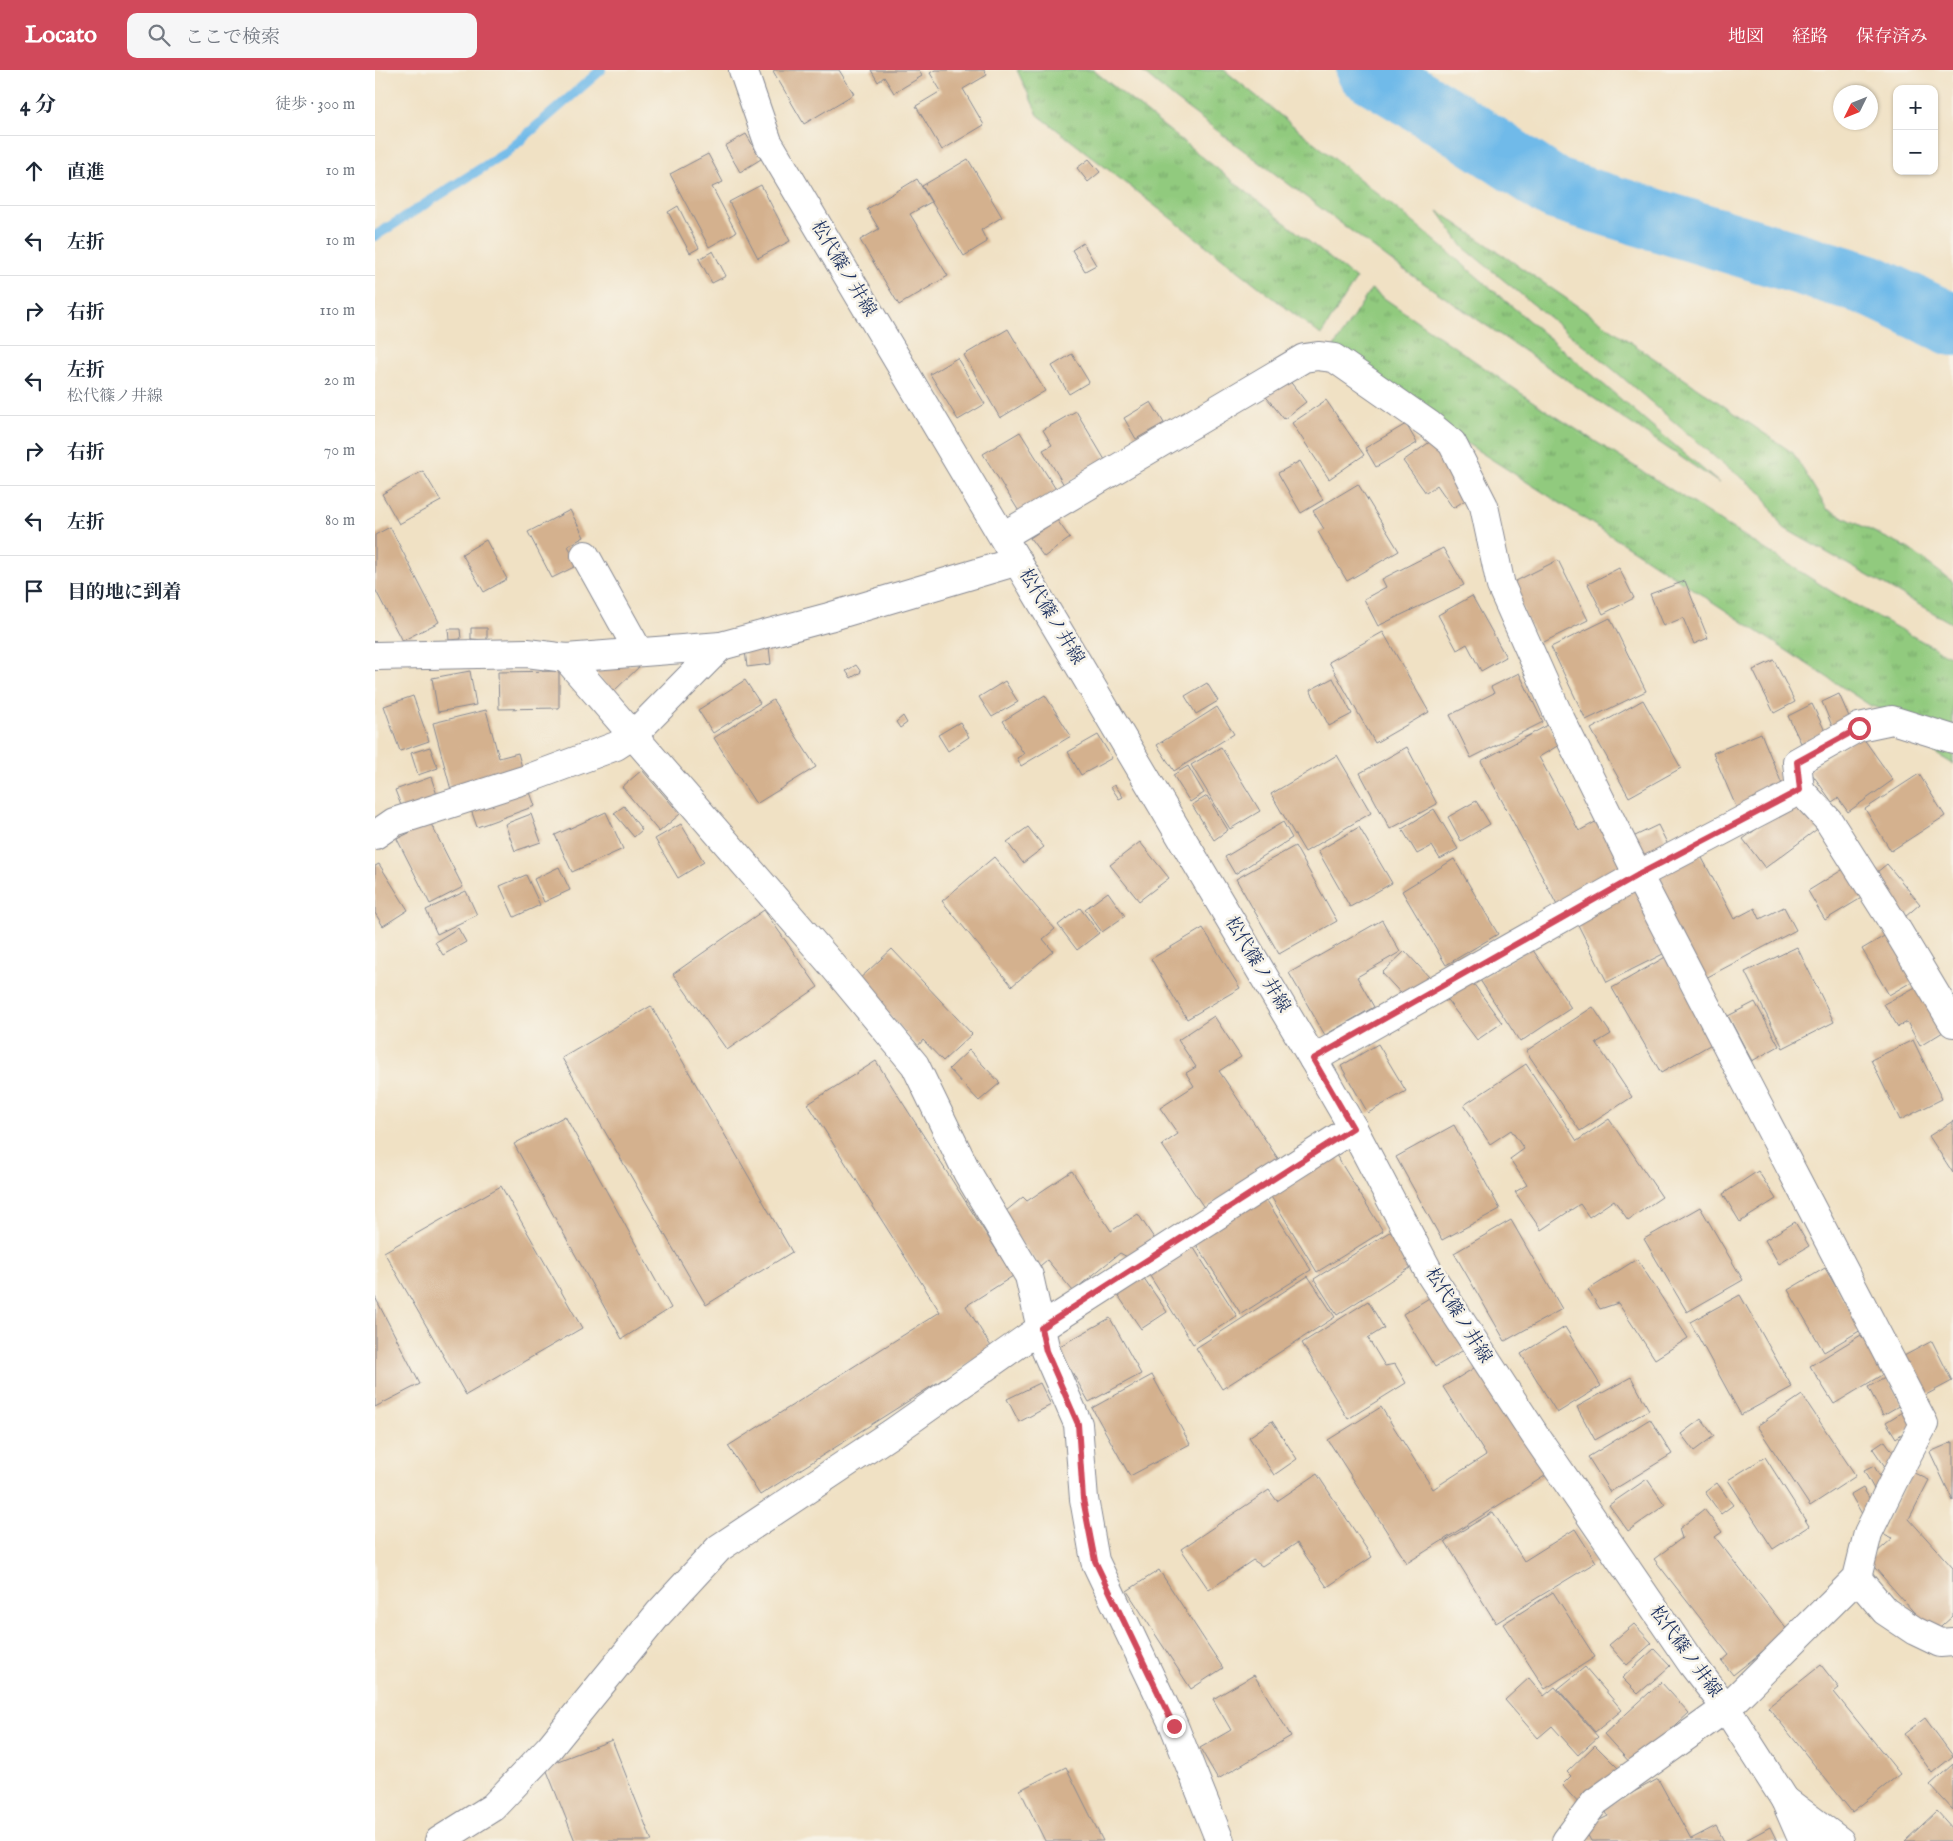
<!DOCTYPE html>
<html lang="ja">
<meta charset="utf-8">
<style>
body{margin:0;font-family:"IM FELL English","Noto Serif JP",serif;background:#f6f6f7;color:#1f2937}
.controls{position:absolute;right:15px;top:15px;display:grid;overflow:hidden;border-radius:10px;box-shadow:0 1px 4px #0004}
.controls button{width:45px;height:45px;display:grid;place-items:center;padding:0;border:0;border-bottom:1px solid #e0e1e3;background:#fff;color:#1f2937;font:25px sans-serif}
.compass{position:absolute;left:1458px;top:15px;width:45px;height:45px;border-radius:50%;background:#fff;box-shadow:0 1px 4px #0004;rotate:227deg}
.stop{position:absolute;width:15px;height:15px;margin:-11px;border:4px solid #d1495b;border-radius:50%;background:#fff}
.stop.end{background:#d1495b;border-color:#fff;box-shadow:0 1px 5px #0008}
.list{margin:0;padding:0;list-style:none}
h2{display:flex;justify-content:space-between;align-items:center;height:65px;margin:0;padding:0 20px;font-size:21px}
h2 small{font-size:16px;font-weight:400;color:#747a83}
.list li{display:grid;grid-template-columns:32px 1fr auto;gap:15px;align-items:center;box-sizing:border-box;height:70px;padding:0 20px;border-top:1px solid #e0e1e3}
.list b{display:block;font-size:19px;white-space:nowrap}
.list p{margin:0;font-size:16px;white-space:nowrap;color:#747a83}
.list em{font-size:16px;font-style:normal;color:#747a83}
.icon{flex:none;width:28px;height:28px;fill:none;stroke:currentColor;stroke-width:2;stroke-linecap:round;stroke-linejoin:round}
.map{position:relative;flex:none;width:1578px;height:1771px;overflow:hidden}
header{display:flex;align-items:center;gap:30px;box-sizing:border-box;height:70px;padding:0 25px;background:#d1495b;color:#fff}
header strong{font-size:24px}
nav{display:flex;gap:28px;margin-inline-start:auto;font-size:18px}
.search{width:350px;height:45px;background:#f6f6f7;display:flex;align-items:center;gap:12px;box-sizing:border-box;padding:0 18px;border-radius:10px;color:#747a83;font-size:19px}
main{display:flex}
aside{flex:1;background:#fff}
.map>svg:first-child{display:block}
</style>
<header>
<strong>Locato</strong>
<div class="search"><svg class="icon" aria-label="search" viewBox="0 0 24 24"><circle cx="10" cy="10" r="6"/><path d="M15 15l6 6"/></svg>ここで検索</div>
<nav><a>地図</a><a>経路</a><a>保存済み</a></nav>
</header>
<main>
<aside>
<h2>4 分<small>徒歩 · 300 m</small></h2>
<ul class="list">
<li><svg class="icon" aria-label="ahead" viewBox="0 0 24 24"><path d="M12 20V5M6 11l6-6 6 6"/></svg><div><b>直進</b></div><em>10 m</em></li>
<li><svg class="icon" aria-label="left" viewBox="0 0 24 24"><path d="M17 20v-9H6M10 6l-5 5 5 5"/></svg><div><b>左折</b></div><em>10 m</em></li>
<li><svg class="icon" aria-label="right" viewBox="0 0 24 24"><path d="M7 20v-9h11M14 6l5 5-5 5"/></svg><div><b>右折</b></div><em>110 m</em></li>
<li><svg class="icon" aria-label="left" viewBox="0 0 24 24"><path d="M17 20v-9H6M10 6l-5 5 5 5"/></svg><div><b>左折</b><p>松代篠ノ井線</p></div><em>20 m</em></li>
<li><svg class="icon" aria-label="right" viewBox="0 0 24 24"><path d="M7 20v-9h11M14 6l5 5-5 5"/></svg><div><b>右折</b></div><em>70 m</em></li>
<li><svg class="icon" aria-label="left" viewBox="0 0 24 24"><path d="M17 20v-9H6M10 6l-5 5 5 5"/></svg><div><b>左折</b></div><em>80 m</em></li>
<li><svg class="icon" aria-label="arrive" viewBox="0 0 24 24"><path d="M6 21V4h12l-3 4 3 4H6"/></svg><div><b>目的地に到着</b></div></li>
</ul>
</aside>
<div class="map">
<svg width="1578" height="1771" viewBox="0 0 1578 1771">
<defs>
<pattern id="grass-tufts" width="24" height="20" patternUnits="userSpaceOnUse" patternTransform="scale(1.25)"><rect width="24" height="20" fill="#91ca7e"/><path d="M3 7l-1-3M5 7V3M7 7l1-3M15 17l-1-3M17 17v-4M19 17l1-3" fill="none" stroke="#76a46a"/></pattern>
</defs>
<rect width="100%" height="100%" fill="#f7f3e8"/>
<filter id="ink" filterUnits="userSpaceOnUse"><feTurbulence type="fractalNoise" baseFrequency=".02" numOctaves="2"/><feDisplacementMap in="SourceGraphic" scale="10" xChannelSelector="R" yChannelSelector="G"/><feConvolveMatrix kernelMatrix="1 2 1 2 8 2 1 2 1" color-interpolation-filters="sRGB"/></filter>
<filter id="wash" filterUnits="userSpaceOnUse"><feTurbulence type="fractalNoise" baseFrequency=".0096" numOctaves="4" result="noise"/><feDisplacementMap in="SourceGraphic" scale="20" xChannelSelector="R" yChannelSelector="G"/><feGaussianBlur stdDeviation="1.12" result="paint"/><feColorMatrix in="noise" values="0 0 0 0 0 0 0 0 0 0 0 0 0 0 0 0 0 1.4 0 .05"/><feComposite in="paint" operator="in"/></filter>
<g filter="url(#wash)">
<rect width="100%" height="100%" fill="#f0e1c4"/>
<!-- grass -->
<g fill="url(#grass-tufts)" stroke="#567c6e">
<polygon points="642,0 718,0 981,209 946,265 663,45"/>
<polygon points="765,0 849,0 1044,157 1344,413 1019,193 800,29"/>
<polygon points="1063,141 1418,383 1452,439 1534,479 1578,512 1578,554 1407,457 1387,423 1342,389 1240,301 1088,177"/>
<polygon points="996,219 1163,335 1462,525 1578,588 1578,661 1496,636 1263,483 1091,373 959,277"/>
<polygon points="1535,668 1578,680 1578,694"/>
</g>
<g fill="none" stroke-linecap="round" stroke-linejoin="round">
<!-- stream -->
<polyline stroke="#70bae9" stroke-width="10" points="0,166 132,82 226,0"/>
<!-- river -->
<polyline stroke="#70bae9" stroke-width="62" points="992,0 1077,51 1180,119 1494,215 1578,255"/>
</g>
<g id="blocks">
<!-- building -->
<g fill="#d4b18e">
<polygon points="400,0 464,0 479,24 429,54 398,1"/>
<polygon points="496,0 544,0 547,6 519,23 509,7 503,12"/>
<polygon points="560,0 609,0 612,5 588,19 609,55 567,80 541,36 566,21 555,3"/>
<polygon points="371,64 386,89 365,102 350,76"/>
<polygon points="333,84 348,112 337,117 361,162 334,177 295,104"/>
<polygon points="593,89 627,147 606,160 612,172 589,186 547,116"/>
<polygon points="714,89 725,102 713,112 702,98"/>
<polygon points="542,109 556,132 535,144 573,206 524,235 485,170 504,159 492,139"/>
<polygon points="386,115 415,171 383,188 354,132"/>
<polygon points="303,136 324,178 315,183 293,142"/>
<polygon points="708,173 721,195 710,201 697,180"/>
<polygon points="338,181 351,206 337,213 324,189"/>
<polygon points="633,259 670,321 625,348 589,285"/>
<polygon points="697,284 714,312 694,324 677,296"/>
<polygon points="582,288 610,334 583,350 555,304"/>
<polygon points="910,305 931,332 909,349 888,323"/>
<polygon points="951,330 989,385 954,409 917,353"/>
<polygon points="776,332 789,353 761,369 749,348"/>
<polygon points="701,341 730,390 689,415 668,380 677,375 668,360"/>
<polygon points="1031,354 1042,373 1001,397 990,378"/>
<polygon points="645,362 682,421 645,443 608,384"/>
<polygon points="1059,369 1098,425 1078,438 1062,415 1051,423 1028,391"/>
<polygon points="925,391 948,430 926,443 903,403"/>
<polygon points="48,401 66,431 24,454 7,424"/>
<polygon points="983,414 1024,481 972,511 943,462 949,459 938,441"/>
<polygon points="195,440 209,467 193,476 203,495 177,508 153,462"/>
<polygon points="682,450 695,468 669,487 655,468"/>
<polygon points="15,457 64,552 27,571 0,519 0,465"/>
<polygon points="111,470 132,509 109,522 87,484"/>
<polygon points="1068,478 1089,515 1003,556 989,529 1011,517 1007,509"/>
<polygon points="1183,490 1213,550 1165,574 1135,514"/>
<polygon points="1244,498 1259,528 1228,544 1213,514"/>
<polygon points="1310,511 1333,568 1319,574 1308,548 1288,556 1275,524"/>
<polygon points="1097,526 1131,587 1106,601 1092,574 1082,580 1063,545"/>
<polygon points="1235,548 1271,621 1211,650 1176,577"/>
<polygon points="96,558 112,558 112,570 96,569"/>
<polygon points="73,559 85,559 86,569 74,570"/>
<polygon points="1008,562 1054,642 1000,673 954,592"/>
<polygon points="394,577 396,594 372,597 370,580"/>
<polygon points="1399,590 1420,632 1399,643 1378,600"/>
<polygon points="267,594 238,622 216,598"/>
<polygon points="481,595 486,602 476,608 471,601"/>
<polygon points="95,601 101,635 63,642 57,608"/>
<polygon points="184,601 184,638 124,639 123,602"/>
<polygon points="1144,603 1168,652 1096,688 1075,645 1119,623 1116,617"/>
<polygon points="958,608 977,644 954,656 935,620"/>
<polygon points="370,610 385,633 338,663 323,640"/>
<polygon points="630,611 643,632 617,647 604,627"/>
<polygon points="832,613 843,631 821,644 810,626"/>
<polygon points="1464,624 1475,649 1457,656 1447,632"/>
<polygon points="670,625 696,666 646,696 642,688 649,684 628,651"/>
<polygon points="38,626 54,671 25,681 9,636"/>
<polygon points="398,630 441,697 381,734 339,668"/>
<polygon points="1268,630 1306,698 1254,727 1216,659"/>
<polygon points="1437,634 1450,661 1426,673 1413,646"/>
<polygon points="842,637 859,664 799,701 782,675"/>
<polygon points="111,640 124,688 143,683 148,701 76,720 58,653"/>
<polygon points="528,646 532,653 525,658 521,652"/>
<polygon points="585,652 594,667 573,681 563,665"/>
<polygon points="1173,655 1184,675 1164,687 1204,761 1224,750 1252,803 1184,839 1106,691"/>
<polygon points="1386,663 1409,719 1362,739 1338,683"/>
<polygon points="723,665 737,688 706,705 693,682"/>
<polygon points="1486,665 1518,710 1473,742 1463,728 1457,732 1435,701"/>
<polygon points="55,677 63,698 43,705 36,683"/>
<polygon points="846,677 885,741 855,759 816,695"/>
<polygon points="1032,677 1062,734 1015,759 985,703"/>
<polygon points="962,685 996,743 930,782 896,724"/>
<polygon points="813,696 829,723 815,732 798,705"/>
<polygon points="267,700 305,744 284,762 247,717"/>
<polygon points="1544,704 1570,746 1516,781 1490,739"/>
<polygon points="56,707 64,731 29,743 20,720"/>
<polygon points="152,714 160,736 102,757 94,734"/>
<polygon points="740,715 748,727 744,729 736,717"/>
<polygon points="832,726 853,760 839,770 817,735"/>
<polygon points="1423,728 1445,757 1390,798 1368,769"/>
<polygon points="1101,731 1115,754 1086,771 1073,747"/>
<polygon points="249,736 267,760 259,767 239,743"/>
<polygon points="1059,739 1083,779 1065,789 1057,776 1042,784 1027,759"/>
<polygon points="231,742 248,779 197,802 180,765"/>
<polygon points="156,744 166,772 140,781 130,754"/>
<polygon points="55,752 88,817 55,834 22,769"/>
<polygon points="908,752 917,768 860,804 850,787"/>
<polygon points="306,754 329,792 303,808 280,769"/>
<polygon points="1283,755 1294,777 1268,789 1258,767"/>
<polygon points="653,757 669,777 648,793 632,772"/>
<polygon points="984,757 1017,813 975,837 943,781"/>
<polygon points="765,772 794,808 764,831 735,795"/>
<polygon points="920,776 962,851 904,884 861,809"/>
<polygon points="1325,784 1359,849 1380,838 1385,849 1409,837 1421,860 1327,910 1274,811"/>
<polygon points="619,787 680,859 668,869 678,881 637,916 567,831"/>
<polygon points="1079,789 1123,864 1071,895 1027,821"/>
<polygon points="4,794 33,840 8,856 0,843 0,796"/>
<polygon points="1512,794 1545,834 1530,847 1497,806"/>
<polygon points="1475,795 1493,824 1450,850 1433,821"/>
<polygon points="184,797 195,820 169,832 159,809"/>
<polygon points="151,805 165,835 139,847 125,816"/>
<polygon points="1264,817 1296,880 1232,912 1200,849"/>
<polygon points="91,821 102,845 62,864 51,840"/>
<polygon points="733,822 750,846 727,862 710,839"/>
<polygon points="705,838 724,863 702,880 683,855"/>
<polygon points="389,840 443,917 352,980 298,904"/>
<polygon points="1007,850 1025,882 982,907 999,937 950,965 914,903"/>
<polygon points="83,858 91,872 68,885 60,872"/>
<polygon points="828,858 865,918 812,949 776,889"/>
<polygon points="1518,861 1545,907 1514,925 1487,879"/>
<polygon points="1156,877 1196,938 1145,972 1105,910"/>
<polygon points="1422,877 1459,952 1408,978 1370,902"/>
<polygon points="517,879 597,964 568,991 548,970 543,976 482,911"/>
<polygon points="1030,881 1055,908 1032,930 1007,903"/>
<polygon points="1292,886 1340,972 1286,1003 1237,918"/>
<polygon points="1095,909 1127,953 1102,970 1070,927"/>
<polygon points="1548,913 1573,959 1545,976 1532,952 1523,957 1509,934"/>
<polygon points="1380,932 1404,976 1377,991 1353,946"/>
<polygon points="276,936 417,1182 331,1235 187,988"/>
<polygon points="1218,937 1236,964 1221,973 1257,1027 1205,1061 1151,981"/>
<polygon points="839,946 866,987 844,1001 904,1090 830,1139 787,1075 803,1064 785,1038 819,1016 811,1003 821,997 803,970"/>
<polygon points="1538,970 1567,1029 1525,1050 1496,990"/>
<polygon points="1003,974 1031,1021 993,1043 966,996"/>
<polygon points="594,980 625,1013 604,1031 574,999"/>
<polygon points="501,991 638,1206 591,1236 617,1278 385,1425 353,1376 565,1242 433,1034"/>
<polygon points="1151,994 1202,1071 1234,1049 1287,1127 1253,1150 1239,1130 1214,1147 1205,1134 1166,1160 1140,1122 1152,1115 1135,1089 1149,1079 1136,1060 1115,1074 1089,1035"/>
<polygon points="190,1046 296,1238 247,1269 139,1074"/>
<polygon points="1578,1051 1578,1103 1554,1066"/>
<polygon points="1079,1055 1125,1139 1067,1170 1021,1087"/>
<polygon points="961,1085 1008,1161 942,1202 895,1125"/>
<polygon points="697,1101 736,1161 763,1144 781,1171 754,1188 745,1183 698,1221 672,1190 665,1196 625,1146 648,1127 652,1131"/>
<polygon points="1383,1101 1401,1129 1365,1152 1348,1124"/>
<polygon points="126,1116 207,1258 91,1325 9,1182"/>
<polygon points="889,1126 936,1200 866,1244 819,1171"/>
<polygon points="1325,1137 1368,1210 1312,1242 1269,1169"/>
<polygon points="1136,1150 1187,1239 1130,1271 1079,1183"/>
<polygon points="1420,1152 1434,1176 1404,1194 1390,1170"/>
<polygon points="1016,1161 1038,1196 962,1245 939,1209"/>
<polygon points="817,1175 862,1246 818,1274 773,1203"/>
<polygon points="1262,1189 1313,1268 1280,1289 1243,1233 1225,1239 1213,1220"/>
<polygon points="1450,1198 1486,1260 1449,1282 1413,1220"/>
<polygon points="764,1201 792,1242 766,1259 738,1218"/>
<polygon points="933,1206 960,1247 847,1319 821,1278"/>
<polygon points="1059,1225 1092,1278 1060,1297 1028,1244"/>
<polygon points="1365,1225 1417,1317 1366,1345 1315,1252"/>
<polygon points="0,1227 45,1314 0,1337"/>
<polygon points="993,1231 1009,1258 993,1268 1010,1296 1020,1294 1031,1313 973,1349 927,1273"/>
<polygon points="735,1248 766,1304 714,1332 683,1277"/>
<polygon points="1190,1257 1226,1316 1182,1343 1146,1284"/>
<polygon points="1486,1265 1510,1303 1459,1334 1435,1296"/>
<polygon points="1557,1271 1577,1311 1549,1326 1529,1286"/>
<polygon points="1104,1295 1173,1404 1032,1493 953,1370 1006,1337 1058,1419 1111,1385 1068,1317"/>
<polygon points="777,1305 815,1374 755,1406 717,1338"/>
<polygon points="1256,1307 1274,1340 1220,1370 1202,1337"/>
<polygon points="1512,1307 1527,1334 1508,1345 1493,1317"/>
<polygon points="665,1313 676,1335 644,1352 632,1329"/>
<polygon points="1427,1325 1481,1406 1435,1436 1382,1356"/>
<polygon points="1532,1339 1541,1354 1521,1368 1511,1352"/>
<polygon points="1275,1349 1297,1384 1235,1422 1213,1387"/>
<polygon points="1326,1349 1339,1366 1319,1381 1306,1364"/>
<polygon points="897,1351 922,1389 899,1405 874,1367"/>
<polygon points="1510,1371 1523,1389 1511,1398 1498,1379"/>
<polygon points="1578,1372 1578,1431 1555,1382"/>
<polygon points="1390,1387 1434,1456 1398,1479 1353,1410"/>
<polygon points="1499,1396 1509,1414 1499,1419 1489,1401"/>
<polygon points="1537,1402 1554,1410 1534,1449 1578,1498 1578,1546 1558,1564 1493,1490 1518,1468 1507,1463"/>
<polygon points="942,1404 997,1487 952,1517 922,1473 887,1496 878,1490 834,1520 806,1479 894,1420 902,1431"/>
<polygon points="1272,1409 1290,1435 1253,1461 1234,1435"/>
<polygon points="1342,1413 1358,1435 1346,1444 1330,1422"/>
<polygon points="1488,1418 1499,1436 1487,1444 1476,1425"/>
<polygon points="1329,1439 1347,1462 1340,1467 1413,1561 1358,1605 1347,1591 1354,1585 1279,1489 1307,1468 1304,1459"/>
<polygon points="1118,1442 1149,1491 1200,1459 1221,1492 1121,1553 1070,1471"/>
<polygon points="784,1500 848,1598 816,1619 752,1521"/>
<polygon points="1178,1522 1220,1587 1170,1619 1128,1554"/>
<polygon points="1259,1554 1277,1573 1252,1595 1234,1575"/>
<polygon points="1279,1579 1295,1596 1263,1624 1247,1608"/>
<polygon points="1446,1595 1464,1618 1459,1622 1525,1704 1477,1742 1393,1637"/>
<polygon points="1210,1597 1247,1640 1220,1662 1183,1619"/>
<polygon points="879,1605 916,1666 843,1709 825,1678 856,1660 838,1629"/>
<polygon points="1154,1608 1169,1626 1180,1617 1223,1667 1203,1685 1177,1656 1163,1668 1130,1630"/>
<polygon points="1286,1612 1314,1643 1257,1695 1229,1664"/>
<polygon points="1550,1648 1578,1686 1557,1703 1529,1664"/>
<polygon points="237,1670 277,1771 200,1771 170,1696"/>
<polygon points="1220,1675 1244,1699 1205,1735 1187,1715 1196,1706 1192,1702"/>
<polygon points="1578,1694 1578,1740 1555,1715"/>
<polygon points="691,1697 728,1771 670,1771 645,1720"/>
<polygon points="1283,1709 1316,1769 1341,1756 1349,1771 1216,1771 1209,1758 1233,1746 1229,1738"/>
<polygon points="1562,1741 1578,1759 1578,1771 1530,1771"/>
<polygon points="1395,1757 1402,1771 1369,1771"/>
</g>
</g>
</g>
<g filter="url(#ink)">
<use href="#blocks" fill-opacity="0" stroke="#868891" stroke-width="1"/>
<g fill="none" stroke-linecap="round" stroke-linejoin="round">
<defs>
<g id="minor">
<polyline points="628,466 929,288 943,286 959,288 1055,355 1077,373 1109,436 1126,516 1184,646 1263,805 1549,1354 1521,1406 1493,1463 1482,1508 1351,1638 1220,1732 1191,1771"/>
<polyline points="210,485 264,582"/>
<polyline points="0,586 152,583 191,588 346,576 454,547 643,491"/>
<polyline points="191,588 459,897 540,995 592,1102 654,1206 671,1281 703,1354 709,1429 720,1491 799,1656 845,1771"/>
<polyline points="1425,720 1453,750 1515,848 1578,953"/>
<polyline points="0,765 19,752 152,709 241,676 258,665 346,576"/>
<polyline points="938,989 1263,805 1425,720 1422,692 1484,657 1517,650 1578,669"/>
<polyline points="1482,1508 1510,1541 1540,1561 1565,1573 1578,1572"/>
<polyline points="1410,1730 1465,1771"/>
<polyline points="64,1771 118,1737 175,1677 284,1543 344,1478 517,1363 666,1258 978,1058"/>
</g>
<polyline id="major" points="368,0 393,72 938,989 978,1058 1055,1204 1160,1365 1317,1594 1351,1638 1410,1730 1428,1771"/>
</defs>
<!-- minor casing -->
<use href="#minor" stroke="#868891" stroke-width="30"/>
<!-- major casing -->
<use href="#major" stroke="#868891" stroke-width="30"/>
<!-- minor -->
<use href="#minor" stroke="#fff" stroke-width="28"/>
<!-- major -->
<use href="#major" stroke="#fff" stroke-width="28"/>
</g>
</g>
<g fill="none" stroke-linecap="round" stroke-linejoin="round" filter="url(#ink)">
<!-- route -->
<polyline stroke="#d1495b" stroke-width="6" points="799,1656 720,1491 708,1429 703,1354 671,1281 666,1258 978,1058 938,989 1263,805 1425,720 1422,692 1484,658"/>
</g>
<g text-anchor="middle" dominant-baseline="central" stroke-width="5" stroke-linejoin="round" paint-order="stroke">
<!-- street labels -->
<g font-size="18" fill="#1b2f5e" stroke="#f7f3e8">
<text transform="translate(468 199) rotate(59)">松代篠ノ井線</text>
<text transform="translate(676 547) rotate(59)">松代篠ノ井線</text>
<text transform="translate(882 895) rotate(59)">松代篠ノ井線</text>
<text transform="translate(1083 1246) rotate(58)">松代篠ノ井線</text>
<text transform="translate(1310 1582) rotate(54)">松代篠ノ井線</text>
</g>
</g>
</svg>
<div class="controls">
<button>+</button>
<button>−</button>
</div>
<svg class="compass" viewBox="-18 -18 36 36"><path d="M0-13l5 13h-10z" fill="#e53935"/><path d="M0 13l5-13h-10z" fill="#747a83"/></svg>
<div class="stop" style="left:1484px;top:658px"></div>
<div class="stop end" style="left:799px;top:1656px"></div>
</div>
</main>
